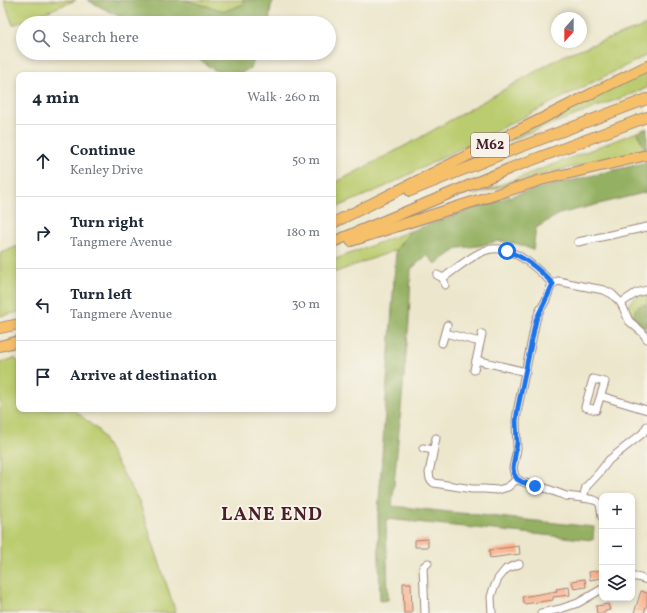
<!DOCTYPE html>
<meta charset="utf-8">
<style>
body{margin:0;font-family:Vollkorn,serif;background:#f2f2f3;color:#1f2937}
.controls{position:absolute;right:12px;bottom:12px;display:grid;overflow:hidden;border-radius:8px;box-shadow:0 2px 6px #0003}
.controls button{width:36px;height:36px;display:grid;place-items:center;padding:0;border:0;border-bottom:1px solid #e0e1e3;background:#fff;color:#1f2937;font:20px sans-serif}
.compass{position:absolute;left:551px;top:12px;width:36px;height:36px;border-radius:50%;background:#fff;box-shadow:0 2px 6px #0003;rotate:201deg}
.stop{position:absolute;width:12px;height:12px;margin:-9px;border:3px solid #1a73e8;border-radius:50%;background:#fff}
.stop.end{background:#1a73e8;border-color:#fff;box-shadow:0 1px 4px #0008}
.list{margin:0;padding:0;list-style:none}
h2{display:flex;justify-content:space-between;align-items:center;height:52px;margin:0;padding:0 16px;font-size:17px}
h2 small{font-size:13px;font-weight:400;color:#747a83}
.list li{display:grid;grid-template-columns:26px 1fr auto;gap:12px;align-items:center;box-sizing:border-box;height:72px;padding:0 16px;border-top:1px solid #e0e1e3}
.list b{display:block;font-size:15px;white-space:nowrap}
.list p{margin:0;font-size:13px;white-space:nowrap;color:#747a83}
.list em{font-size:13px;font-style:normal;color:#747a83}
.icon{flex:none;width:22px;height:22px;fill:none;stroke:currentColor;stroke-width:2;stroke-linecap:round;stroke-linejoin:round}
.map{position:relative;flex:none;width:647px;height:613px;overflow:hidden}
.search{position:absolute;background:#fff;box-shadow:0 2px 6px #0003;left:16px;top:16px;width:320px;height:44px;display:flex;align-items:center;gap:10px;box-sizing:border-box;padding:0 14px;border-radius:22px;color:#747a83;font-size:15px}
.panel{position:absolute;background:#fff;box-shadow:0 2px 6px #0003;left:16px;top:72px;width:320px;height:340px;border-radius:8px}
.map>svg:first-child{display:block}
</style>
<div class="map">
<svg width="647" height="613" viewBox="0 0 647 613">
<rect width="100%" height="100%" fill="#f7f3e8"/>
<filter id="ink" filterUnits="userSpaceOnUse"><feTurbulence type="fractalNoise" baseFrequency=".025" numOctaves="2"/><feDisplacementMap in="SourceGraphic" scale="8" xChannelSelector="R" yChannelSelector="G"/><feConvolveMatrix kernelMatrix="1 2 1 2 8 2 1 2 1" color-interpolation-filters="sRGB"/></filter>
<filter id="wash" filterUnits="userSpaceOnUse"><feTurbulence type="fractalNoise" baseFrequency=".012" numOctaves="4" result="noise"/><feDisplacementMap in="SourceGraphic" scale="16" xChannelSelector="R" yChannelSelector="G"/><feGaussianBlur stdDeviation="0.9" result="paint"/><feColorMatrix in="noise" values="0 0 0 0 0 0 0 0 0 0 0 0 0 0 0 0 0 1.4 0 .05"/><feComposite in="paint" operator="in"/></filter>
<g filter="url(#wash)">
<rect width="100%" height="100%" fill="#ece7cc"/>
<!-- green -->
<g fill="#bbcc6f" stroke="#82764d">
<polygon points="4,0 76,0 13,25"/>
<polygon points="184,0 255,0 225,11"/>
<polygon points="647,25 647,55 384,187 333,209 333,184 416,140 566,54"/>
<polygon points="647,69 647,88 500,144"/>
<polygon points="637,132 646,150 548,173 474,195"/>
<polygon points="410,231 396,250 333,273 333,260"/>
<polygon points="19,246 19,312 0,316 0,253"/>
<path d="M647,294V331C632,316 614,302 647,294Z"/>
<polygon points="14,358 19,362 19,409 73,409 98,430 139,501 176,613 0,613 0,363"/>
</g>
<!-- forest -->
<g fill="#94b062" stroke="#6f6846">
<polygon points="87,0 184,0 225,11 244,4 243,0 275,0 271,5 269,23 132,23"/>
<polygon points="190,53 258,53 250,68 238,75 233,75 214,70"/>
<polygon points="647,128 647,150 646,150 637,132"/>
<polygon points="647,162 647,192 559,214 536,228 533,250 518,244 499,241 478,246 459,248 435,264 427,255 411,269 409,322 392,506 594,527 593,540 386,519 388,600 380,601 378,515 396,250 410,231 517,194"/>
<path d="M643,305H647V327H645L634,317C634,309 636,307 643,305Z"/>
</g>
<g id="blocks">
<!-- building -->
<g fill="#fbad87">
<polygon points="428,539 428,547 415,547 415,540"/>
<polygon points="519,546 520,554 490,558 489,550"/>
<polygon points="601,570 602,578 590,580 589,572"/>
<polygon points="585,579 586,587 574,589 572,581"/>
<polygon points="403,583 411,583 412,613 404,613"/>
<polygon points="569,587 570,595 553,597 553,600 524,604 522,597 557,591 556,589"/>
<polygon points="641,591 647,593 647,604 644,613 634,613"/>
<polygon points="608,604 610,610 605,611 605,613 597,613 596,606"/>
</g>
</g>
</g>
<g filter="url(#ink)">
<use href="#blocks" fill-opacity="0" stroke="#9b837c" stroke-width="1"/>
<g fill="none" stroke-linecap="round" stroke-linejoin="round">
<defs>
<g id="minor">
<polyline points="578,242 647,227"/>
<polyline points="437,275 443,278 445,285"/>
<path d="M443,278C456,269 469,257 484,251C509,241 537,268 553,284"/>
<polyline points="621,303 636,293 647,290"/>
<polyline points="445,333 480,342"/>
<polyline points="647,339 642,332 629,321 621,303 612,294 604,290 582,286 563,282 558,281 553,284 551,286 546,300 539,312 536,320 518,407 516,421 517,449 513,468 515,477 520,481 531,485 545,488 566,496 583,498 586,487 599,473 609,460 643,433 647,426"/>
<polyline points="442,343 447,325"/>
<polyline points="476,360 526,372"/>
<polyline points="474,370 482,334"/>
<polygon points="593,379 605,382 596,410 585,407"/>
<polyline points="601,396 647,410"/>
<polyline points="436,438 429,473 430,479 434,483 472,489 484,489 498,490 508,487 517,479"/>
<polyline points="423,448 433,450"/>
<path d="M583,498C600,501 600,499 602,517"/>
<polyline points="632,577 637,577 647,580"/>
<polyline points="425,613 423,567 428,563"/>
<polyline points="492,613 491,597 493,590 498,579 506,569 519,564"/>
<polyline points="541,613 560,609 578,603 602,589"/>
</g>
<g id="highway">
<polyline points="410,191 507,152 647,99"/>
<polyline points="333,223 647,66"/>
<polyline points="351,241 541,180 647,155"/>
<polyline points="333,242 511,168 647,117"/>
<polyline points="0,328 19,324"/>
<polyline points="0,346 19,341"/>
</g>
</defs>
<!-- minor casing -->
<use href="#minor" stroke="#9b837c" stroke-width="9"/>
<!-- highway casing -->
<use href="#highway" stroke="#9b837c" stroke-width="12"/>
<!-- minor -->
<use href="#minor" stroke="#fff" stroke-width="7"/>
<!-- highway -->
<use href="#highway" stroke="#f6c06b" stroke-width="10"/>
</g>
</g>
<g fill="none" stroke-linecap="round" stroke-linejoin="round" filter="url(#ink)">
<!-- route -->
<path stroke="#1a73e8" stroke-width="5" d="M507,251C525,257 540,270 553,284C550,289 549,294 546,299C543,306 539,313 536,320L518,407L516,421L517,443L513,468L514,474L517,479L522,482L535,486"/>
</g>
<g text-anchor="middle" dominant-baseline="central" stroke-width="4" stroke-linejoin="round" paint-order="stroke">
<!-- shield labels -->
<rect fill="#f7f3e8" stroke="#7e5f64" stroke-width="1" x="471" y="133" width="38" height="24" rx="3"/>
<g font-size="14" font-weight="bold" fill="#4a1f2b">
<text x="490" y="145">M62</text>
</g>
<!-- district labels -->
<g font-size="19" font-weight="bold" letter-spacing="1" fill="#4a1f2b" stroke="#f7f3e8">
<text x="272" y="515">LANE END</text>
</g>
</g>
</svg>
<div class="controls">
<button>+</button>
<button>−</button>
<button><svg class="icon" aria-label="layers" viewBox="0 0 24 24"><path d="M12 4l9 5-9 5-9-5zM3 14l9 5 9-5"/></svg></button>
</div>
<svg class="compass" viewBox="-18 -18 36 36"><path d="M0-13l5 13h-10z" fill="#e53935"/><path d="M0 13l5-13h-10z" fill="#747a83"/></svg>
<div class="stop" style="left:507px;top:251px"></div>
<div class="stop end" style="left:535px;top:486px"></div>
<div class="search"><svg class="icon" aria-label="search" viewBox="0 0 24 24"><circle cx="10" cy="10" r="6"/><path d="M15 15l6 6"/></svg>Search here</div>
<section class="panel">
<h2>4 min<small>Walk · 260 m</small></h2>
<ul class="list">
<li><svg class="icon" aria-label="ahead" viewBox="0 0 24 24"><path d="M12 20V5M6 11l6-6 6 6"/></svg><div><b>Continue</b><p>Kenley Drive</p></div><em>50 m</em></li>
<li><svg class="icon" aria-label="right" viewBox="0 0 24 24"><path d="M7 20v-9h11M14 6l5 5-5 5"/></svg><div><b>Turn right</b><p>Tangmere Avenue</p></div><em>180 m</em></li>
<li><svg class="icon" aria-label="left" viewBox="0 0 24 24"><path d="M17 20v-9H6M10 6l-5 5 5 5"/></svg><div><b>Turn left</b><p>Tangmere Avenue</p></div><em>30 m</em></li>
<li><svg class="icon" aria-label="arrive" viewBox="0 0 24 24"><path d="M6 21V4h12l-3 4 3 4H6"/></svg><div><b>Arrive at destination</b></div></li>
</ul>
</section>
</div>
